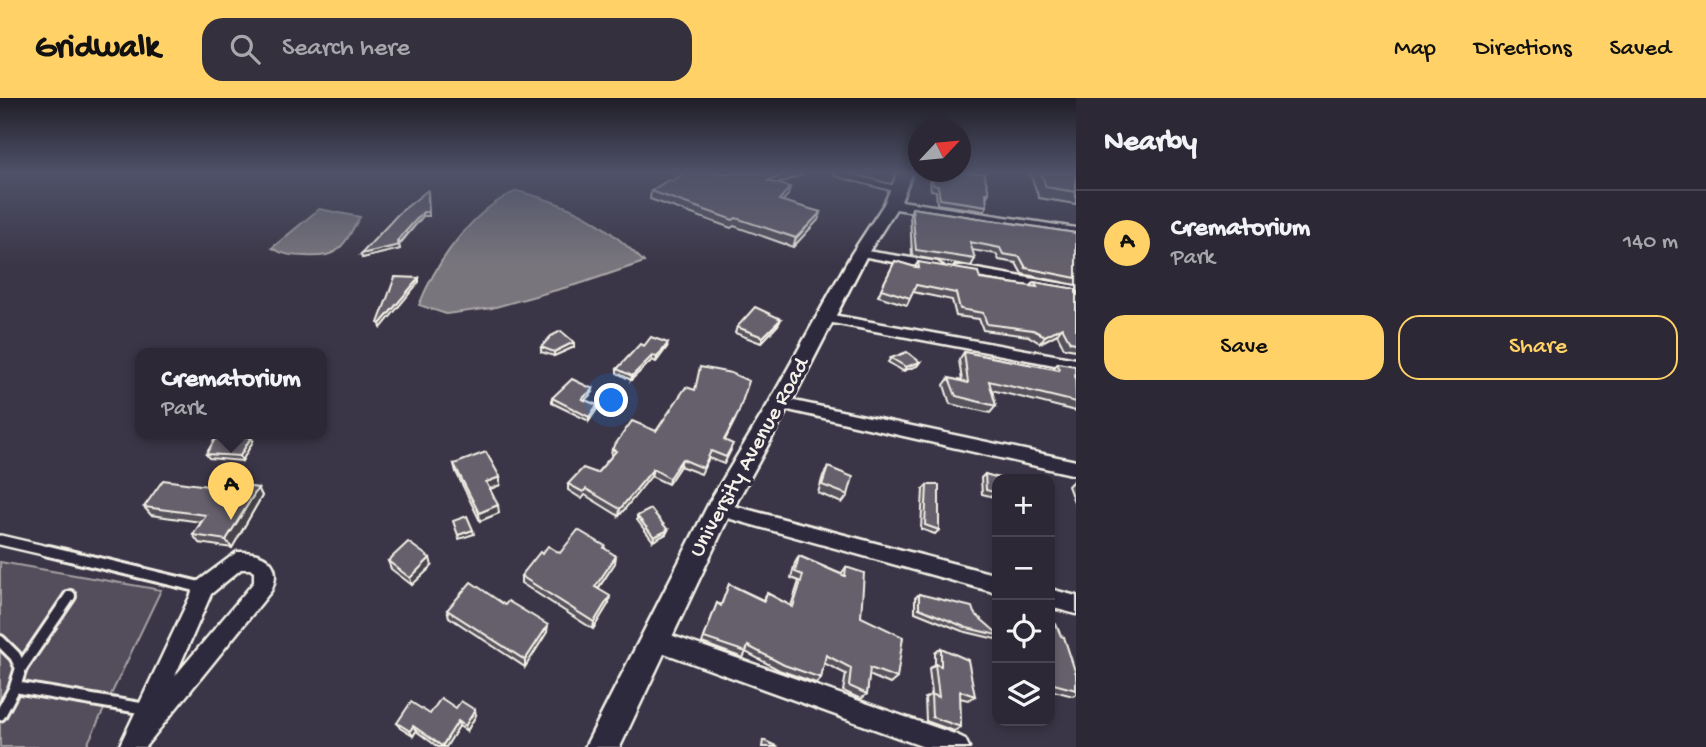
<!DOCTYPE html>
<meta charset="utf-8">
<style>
body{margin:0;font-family:"Gochi Hand",sans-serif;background:#34303d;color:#f1f3f6}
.controls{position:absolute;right:21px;bottom:21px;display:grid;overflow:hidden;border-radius:14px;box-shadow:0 4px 10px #0003}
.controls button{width:63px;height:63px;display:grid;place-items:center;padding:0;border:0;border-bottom:2px solid #484450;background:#2c2835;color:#f1f3f6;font:35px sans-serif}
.compass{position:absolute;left:908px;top:21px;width:63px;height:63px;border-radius:50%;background:#2c2835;box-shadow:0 4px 10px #0003;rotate:64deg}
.you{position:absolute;left:612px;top:303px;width:24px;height:24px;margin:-18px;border:5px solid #fff;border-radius:50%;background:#1a73e8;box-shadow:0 0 0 10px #1a73e833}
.badge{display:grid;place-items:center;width:46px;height:46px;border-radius:50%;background:#ffd166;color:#111;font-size:23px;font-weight:700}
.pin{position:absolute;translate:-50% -58px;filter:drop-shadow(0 2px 4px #0008)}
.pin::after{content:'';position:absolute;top:37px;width:24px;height:21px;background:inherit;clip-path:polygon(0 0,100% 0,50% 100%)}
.popup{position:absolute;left:135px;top:250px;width:192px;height:91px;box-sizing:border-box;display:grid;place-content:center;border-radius:14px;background:#2c2835;filter:drop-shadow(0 2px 5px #0005);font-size:23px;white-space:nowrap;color:#a6a6ad}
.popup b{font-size:26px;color:#f1f3f6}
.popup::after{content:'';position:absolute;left:50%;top:100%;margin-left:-14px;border:14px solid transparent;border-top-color:#2c2835}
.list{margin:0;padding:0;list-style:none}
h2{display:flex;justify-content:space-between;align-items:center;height:91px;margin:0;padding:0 28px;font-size:30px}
h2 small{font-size:23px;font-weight:400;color:#a6a6ad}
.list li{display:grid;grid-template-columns:46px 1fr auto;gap:21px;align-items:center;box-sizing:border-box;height:105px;padding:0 28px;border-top:2px solid #484450}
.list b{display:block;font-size:26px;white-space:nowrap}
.list p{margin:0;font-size:23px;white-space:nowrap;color:#a6a6ad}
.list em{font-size:23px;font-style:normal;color:#a6a6ad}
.actions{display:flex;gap:14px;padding:21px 28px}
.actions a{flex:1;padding:16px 0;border:2px solid #ffd166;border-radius:21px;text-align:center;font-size:24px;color:#ffd166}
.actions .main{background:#ffd166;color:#111}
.icon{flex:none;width:38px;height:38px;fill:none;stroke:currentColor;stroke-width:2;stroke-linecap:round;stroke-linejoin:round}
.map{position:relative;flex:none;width:1076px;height:649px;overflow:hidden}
header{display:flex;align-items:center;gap:42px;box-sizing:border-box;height:98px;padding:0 35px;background:#ffd166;color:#111}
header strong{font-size:33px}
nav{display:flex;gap:38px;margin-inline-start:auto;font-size:24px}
.search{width:490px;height:63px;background:#34303d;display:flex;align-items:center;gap:18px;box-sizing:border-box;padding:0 24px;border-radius:21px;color:#a6a6ad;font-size:26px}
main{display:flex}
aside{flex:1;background:#2c2835}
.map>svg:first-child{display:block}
</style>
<header>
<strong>Gridwalk</strong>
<div class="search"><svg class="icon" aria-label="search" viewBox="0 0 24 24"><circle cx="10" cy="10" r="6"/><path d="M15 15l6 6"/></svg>Search here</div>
<nav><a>Map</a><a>Directions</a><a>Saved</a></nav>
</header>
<main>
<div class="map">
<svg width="1076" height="649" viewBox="0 0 1076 649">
<rect width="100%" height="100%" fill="#3b3647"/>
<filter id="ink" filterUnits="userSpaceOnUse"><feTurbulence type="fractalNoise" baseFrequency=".0143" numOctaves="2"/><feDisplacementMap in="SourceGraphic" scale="14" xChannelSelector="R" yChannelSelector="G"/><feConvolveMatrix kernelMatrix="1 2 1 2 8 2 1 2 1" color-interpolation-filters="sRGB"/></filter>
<g filter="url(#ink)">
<!-- green -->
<polygon fill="#534e5c" stroke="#a4a0a2" stroke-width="2" points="0,464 161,492 86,649 0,649"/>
<!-- water -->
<g fill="#78747b" stroke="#aaa6a7" stroke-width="2">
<path d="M517,93C575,108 601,122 644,164L582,185L492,210L446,216L419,207C436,164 474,110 517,93Z"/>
<path d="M319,111L360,119C343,147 341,161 305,158C293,158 283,157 272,150Z"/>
</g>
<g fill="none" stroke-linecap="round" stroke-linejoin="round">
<defs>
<polyline id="lane-far2" points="837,75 896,91"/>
<polyline id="lane-far1" points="0,442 56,455"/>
<g id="lane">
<polyline points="49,453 204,490"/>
<polyline points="0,543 15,558 21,570 15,589 0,617"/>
<polyline points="21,570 70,498"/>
<polyline points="15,589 146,611"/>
</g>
<g id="street">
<polygon points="860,152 937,164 943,168 937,172 856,157 854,155"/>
<polygon points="959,168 1076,188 1076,196 955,175 955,169"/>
<polygon points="827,216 1076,261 1076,271 822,223 820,220"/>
<polygon points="780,300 1076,363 1076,377 775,309 772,305"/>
<polygon points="719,404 997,477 997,495 713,416 710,411 713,406"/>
<path d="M237,454C263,453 284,464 271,493L145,649H119L197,484ZM241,471H250L254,474V484L175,578L211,496Z"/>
<polygon points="1050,491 1076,498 1076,516 1050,509"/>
<polygon points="656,532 957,637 965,641 969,649 924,649 656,552 649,549 645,542 649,535"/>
</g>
<polygon id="secondary" points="898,75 912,75 901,103 1076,130 1076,140 896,111 868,155 791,305 730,416 620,649 585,649 710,403 770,303 852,155 884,106"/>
</defs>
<!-- lane-far2 casing -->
<use href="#lane-far2" stroke="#f4f1e8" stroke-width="9"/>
<!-- lane-far1 casing -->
<use href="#lane-far1" stroke="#f4f1e8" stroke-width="14"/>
<!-- lane casing -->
<use href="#lane" stroke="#f4f1e8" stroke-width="16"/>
<!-- street casing -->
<use href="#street" stroke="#f4f1e8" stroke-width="5"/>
<!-- secondary casing -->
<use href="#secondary" stroke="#f4f1e8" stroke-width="5"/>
<!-- lane-far2 -->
<use href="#lane-far2" stroke="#2f2a3d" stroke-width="5"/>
<!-- lane-far1 -->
<use href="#lane-far1" stroke="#2f2a3d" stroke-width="9"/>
<!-- lane -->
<use href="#lane" stroke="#2f2a3d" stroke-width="10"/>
<!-- street -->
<use href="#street" fill="#2f2a3d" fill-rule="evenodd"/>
<!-- secondary -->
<use href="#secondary" fill="#2f2a3d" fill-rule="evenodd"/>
</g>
<!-- wall -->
<g fill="#57535d" stroke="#f4f1e8" stroke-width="2">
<polygon points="684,75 803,75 803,76 778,86 788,97 782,103 818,122 793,149 734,128 731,130 650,101 651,93 673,83"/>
<polygon points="929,75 984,75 989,95 986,100 987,108 984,113 937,106 936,93 931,92"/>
<polygon points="1030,75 1076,75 1076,106 1039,100"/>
<polygon points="428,92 429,118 423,118 399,147 400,151 362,160 361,156"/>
<polygon points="912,110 1076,135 1076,187 1022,176 1016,165 999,162 996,156 972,152 975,161 971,168 912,158 910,116"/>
<polygon points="895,163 915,169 918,164 980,181 1031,188 1034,184 1076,191 1076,252 1064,250 1057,236 1040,245 1028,238 983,232 979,221 956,218 952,202 913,194 907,207 878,198"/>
<polygon points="781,221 778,227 761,245 735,235 737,229"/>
<polygon points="574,244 574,249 554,258 541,254 541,249"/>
<polygon points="644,248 667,249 656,264 652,262 631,282 617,275 617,271"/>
<polygon points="964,254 1053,271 1058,265 1076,269 1076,314 1076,313 992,292 996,308 990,315 950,306 944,287 949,280 962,283 959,262"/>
<polygon points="891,260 920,264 917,268 903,273 888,264"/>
<polygon points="592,295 585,302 597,307 597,311 589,323 552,305 552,300"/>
<polygon points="735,322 725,342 731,352 724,366 709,360 701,376 680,368 668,386 651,378 619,418 585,397 582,401 568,392 568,386 597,375 612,358 611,357 612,351 656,333"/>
<polygon points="253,343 242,363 209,360 206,356"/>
<polygon points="454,366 500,387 490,391 499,415 480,423 456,374"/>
<polygon points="828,369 848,397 842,405 818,395 823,378"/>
<polygon points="985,376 997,381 997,400 982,396 981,380"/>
<polygon points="1076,380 1076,409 1068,388"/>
<polygon points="927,387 939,432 935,436 921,431 923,391"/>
<polygon points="223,390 258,390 262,398 232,450 199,445 193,437 201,424 151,417 144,409"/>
<polygon points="637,418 668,432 666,436 653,443 637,422"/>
<polygon points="605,448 605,451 615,465 598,491 609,505 593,531 521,485 521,478 542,456 560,455"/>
<polygon points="799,458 841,476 846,469 861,519 897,580 890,586 869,577 867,596 861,601 843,593 846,576 824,565 821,580 816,585 779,572 746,554 743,560 702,545 717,505 721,507 729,486 763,502 767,495 791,508 799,483 791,480 795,465"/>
<polygon points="388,463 432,468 412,487 391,471"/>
<polygon points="919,496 997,535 997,539 995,541 962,533 915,514 915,500"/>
<polygon points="505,507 547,534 525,569 449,519 447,512"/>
<polygon points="1050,524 1076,576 1076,596 1073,598 1050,592"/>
<polygon points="941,550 975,598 968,602 960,600 961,629 954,633 926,623 925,600 932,596 929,571 935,566 935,555"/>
<polygon points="456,610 476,617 467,633 459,628 446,649 438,649 416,633 413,638 400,630 397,625 430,616"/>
</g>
<!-- shaded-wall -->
<g fill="#47444c" stroke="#f4f1e8" stroke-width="2">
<polygon points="787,75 803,75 803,76 765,91 768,83"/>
<polygon points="790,89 788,97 776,110 779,102"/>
<polygon points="423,114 423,118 398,147 397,143"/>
<polygon points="821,114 818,122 793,149 796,140"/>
<polygon points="399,147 400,151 362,160 361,156"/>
<polygon points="419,180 419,184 381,230 380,226"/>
<polygon points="781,221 778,227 761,245 763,239"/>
<polygon points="1062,229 1057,236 1040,245 1045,238"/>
<polygon points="574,244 574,249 554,258 554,254"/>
<polygon points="668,245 667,249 656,264 657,259"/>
<polygon points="652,258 652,262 631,282 632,278"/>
<polygon points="920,264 917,268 903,273 906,269"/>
<polygon points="593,291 592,295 582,305 582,301"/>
<polygon points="597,307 597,311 589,323 589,319"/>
<polygon points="251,339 253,343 242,363 240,358"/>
<polygon points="682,361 680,368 668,386 669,380"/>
<polygon points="653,371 651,378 619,418 620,411"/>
<polygon points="500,379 500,387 487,392 486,384"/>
<polygon points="258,390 262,398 232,450 226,442"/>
<polygon points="498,407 499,415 480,423 479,415"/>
<polygon points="473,432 474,436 459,441 458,437"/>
<polygon points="668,432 666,436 653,443 654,439"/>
<polygon points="616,458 615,465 594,496 595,489"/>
<polygon points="430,460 432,468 412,487 410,480"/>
<polygon points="610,498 609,505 593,531 594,524"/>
<polygon points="548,527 547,534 525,569 525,562"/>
<polygon points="475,612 476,617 467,633 465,628"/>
<polygon points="458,623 459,628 446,649 442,649"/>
<polygon points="413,628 416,633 413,638 410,633"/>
</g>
<!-- building -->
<g fill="#65616c" stroke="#f4f1e8" stroke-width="2">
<polygon points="684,75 787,75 768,83 790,89 779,102 821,114 796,140 736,120 733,122 651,93 668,82 673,83"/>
<polygon points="931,75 984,75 989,95 986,95 987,108 940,101 938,88 933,87"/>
<polygon points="1041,75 1076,75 1076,94 1046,89"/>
<polygon points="428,92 428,114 423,114 397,143 399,147 361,156 399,115"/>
<polygon points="912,110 1076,135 1076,180 1026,170 1020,159 1003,156 1000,150 970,144 975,161 916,152"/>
<polygon points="895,163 919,170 918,164 978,174 980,181 1037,189 1034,184 1076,191 1076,245 1070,244 1062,229 1045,238 1033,232 987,226 983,215 960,211 956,195 916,187 910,200 881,191"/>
<polygon points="395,179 419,180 380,226 378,225"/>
<polygon points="755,209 781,221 763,239 737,229"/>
<polygon points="561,233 574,244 554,254 541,249 551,238"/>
<polygon points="651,239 668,245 657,259 652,258 632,278 617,271 640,246 644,248"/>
<polygon points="907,254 920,264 906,269 891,260"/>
<polygon points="964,254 1059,272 1058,265 1075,268 1076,304 989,283 996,308 956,298 949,280 968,285"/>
<polygon points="700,269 731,275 749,283 738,316 724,342 733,346 726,359 711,353 703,370 682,361 669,380 653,371 620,411 586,391 583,394 568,386 583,370 597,375 616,353 612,351 632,323 656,333 686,289 695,292"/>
<polygon points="572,281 593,291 582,301 597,307 589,319 552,300"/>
<polygon points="218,336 224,336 251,339 240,358 206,356"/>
<polygon points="486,354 500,379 486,384 498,407 479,415 454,366"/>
<polygon points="828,369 853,379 848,397 822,387"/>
<polygon points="985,376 1003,381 997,381 997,395 986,392"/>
<polygon points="163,382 223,390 226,385 258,390 226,442 193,437 206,417 144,409"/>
<polygon points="927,387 939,387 939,432 925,427"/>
<polygon points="651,411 668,432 654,439 637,418"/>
<polygon points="467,418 473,432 458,437 453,423"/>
<polygon points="578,432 605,448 604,450 616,458 595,489 610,498 594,524 521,478 540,454 542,456 548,448 560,455"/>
<polygon points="408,444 430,460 410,480 388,463"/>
<polygon points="799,458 845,478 846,469 864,475 861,519 903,539 897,580 870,570 867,596 849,588 851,570 826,557 821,580 784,567 748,548 746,554 704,540 717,505 721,508 729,486 764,503 767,495 793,509 803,477 795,474"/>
<polygon points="471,484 505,507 508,503 548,527 525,562 447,512"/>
<polygon points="919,496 972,509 974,515 997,535 997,537 967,530 919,510"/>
<polygon points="1050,524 1056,526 1061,538 1064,539 1076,576 1076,592 1050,585"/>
<polygon points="941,550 968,562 975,598 960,593 961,629 932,619 931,596 939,599 935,566 941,568"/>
<polygon points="441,600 456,610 461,603 475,612 465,628 458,623 442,648 413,628 410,633 397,625 411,604 430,616"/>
<polygon points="763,642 778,649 762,649"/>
</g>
</g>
<!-- sky -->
<linearGradient id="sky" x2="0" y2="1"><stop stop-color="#201e27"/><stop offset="0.45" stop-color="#4f5269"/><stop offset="1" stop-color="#4f5269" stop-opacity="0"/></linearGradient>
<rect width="1076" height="166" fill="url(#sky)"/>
<g text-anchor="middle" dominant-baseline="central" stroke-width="7" stroke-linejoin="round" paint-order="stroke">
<!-- street labels -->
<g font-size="23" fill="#f4f1e8" stroke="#2f2a3d">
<text transform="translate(750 360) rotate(-61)">University Avenue Road</text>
</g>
</g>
</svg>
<div class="controls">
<button>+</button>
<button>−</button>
<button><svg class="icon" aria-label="locate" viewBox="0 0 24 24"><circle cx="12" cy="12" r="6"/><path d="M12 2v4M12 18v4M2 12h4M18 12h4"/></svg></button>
<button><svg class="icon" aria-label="layers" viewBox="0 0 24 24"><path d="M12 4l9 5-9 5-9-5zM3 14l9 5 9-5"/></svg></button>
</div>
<svg class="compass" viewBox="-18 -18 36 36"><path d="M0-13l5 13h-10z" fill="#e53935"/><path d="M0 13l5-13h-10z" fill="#a6a6ad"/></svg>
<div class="you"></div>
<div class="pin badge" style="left:231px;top:422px">A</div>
<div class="popup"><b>Crematorium</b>Park</div>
</div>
<aside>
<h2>Nearby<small></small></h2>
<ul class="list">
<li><span class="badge">A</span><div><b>Crematorium</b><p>Park</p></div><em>140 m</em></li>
</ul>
<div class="actions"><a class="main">Save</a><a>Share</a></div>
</aside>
</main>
